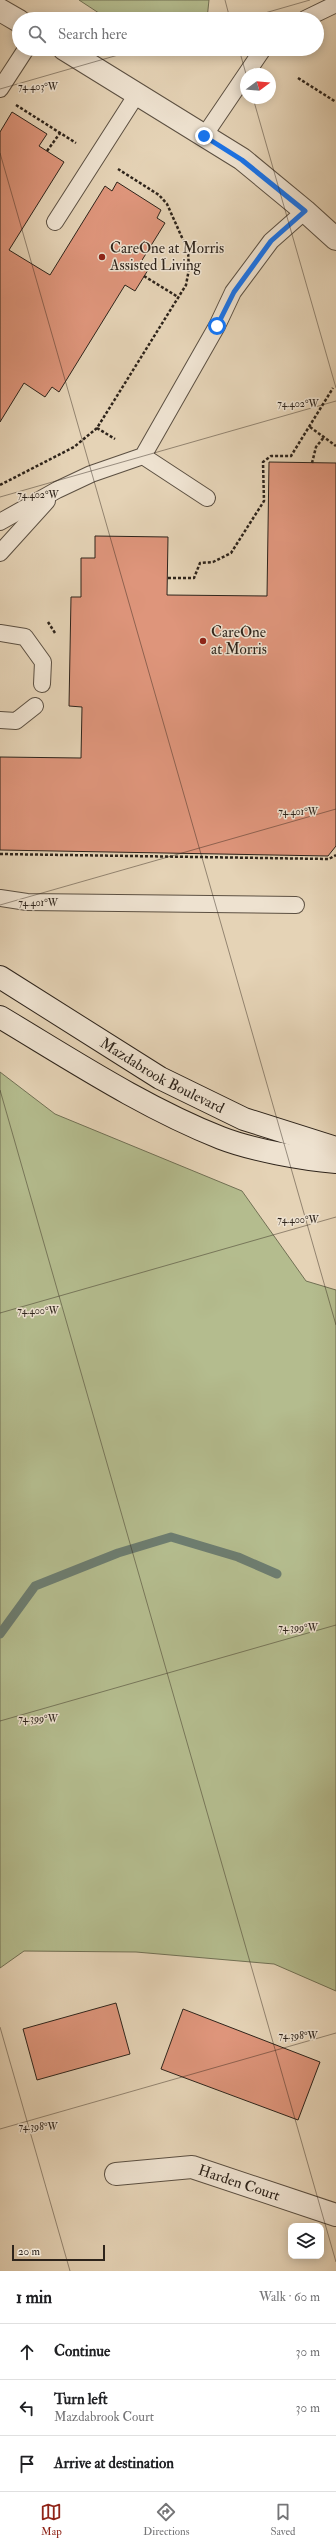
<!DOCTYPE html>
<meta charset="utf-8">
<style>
body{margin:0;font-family:"IM FELL Double Pica",serif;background:#f2f2f2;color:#202124}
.controls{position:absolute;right:12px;bottom:12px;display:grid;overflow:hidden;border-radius:8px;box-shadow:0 2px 10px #0003}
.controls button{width:36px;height:36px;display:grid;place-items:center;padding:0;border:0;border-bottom:1px solid #e0e0e0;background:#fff;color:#202124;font:20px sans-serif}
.compass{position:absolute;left:240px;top:68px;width:36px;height:36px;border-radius:50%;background:#fff;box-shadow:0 2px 10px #0003;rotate:74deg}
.scale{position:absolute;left:12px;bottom:10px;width:93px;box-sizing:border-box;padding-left:4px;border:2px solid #2e241b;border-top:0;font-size:11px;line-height:14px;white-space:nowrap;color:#2e241b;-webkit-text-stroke:3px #eee2d0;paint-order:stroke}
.stop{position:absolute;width:12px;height:12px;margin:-9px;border:3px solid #1a73e8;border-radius:50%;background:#fff}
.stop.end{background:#1a73e8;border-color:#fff;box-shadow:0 1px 4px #0008}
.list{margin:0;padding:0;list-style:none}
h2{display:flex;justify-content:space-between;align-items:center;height:52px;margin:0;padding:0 16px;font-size:17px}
h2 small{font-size:13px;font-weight:400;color:#757577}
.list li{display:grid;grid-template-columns:26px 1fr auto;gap:12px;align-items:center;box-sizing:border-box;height:56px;padding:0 16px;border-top:1px solid #e0e0e0}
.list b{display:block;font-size:15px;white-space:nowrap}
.list p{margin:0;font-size:13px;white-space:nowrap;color:#757577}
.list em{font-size:13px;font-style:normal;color:#757577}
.icon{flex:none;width:22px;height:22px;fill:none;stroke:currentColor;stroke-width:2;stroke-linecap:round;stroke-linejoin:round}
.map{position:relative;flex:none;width:336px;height:2271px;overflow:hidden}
.search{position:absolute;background:#fff;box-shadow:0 2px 10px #0003;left:12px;right:12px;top:12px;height:44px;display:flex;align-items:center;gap:10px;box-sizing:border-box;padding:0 14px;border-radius:22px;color:#757577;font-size:15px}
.sheet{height:220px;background:#fff}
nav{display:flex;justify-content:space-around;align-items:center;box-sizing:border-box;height:56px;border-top:1px solid #e0e0e0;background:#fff;font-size:11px;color:#757577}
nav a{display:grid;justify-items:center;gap:2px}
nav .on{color:#8f2418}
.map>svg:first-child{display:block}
</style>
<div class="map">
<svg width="336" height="2271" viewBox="0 0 336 2271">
<rect width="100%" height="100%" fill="#e5d3b6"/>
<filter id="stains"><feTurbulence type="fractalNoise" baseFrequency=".005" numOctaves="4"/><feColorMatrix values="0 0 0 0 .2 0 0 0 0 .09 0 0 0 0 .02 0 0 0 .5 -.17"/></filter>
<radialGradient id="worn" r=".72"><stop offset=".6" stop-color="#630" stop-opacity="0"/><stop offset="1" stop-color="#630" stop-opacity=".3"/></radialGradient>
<!-- green -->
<g fill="#b4bc8e" stroke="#717054">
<polygon points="79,0 209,0 207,19 108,19"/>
<polygon points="0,1072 55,1114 242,1191 306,1281 336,1290 336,1991 274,1964 136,1952 24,1951 0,1968"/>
</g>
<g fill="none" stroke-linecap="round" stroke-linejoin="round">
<!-- stream -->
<polyline stroke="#6d7d70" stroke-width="9" points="0,1634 35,1586 118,1553 171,1537 238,1557 277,1574"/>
</g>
<!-- building -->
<g fill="#de957b" stroke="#2e241b">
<polygon points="12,112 47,134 39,146 64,162 9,250 50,275 105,186 112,191 117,182 161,210 157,218 165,223 139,265 148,270 135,291 125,285 59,392 52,387 45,397 24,383 0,422 0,132"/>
<polygon points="269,462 336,463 336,846 328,856 0,850 0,757 81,758 82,707 69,706 71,597 81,597 81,558 95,558 95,536 168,537 167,595 267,596"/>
<polygon points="116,2003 130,2054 37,2080 23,2029"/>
<polygon points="183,2009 320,2062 298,2120 161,2069"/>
</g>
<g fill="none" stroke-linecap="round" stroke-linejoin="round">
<defs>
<g id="lane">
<polyline points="305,19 336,4"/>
<polyline points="0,89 26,49"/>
<polyline points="204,136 263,49"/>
<polyline points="55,222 137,94"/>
<polyline points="143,456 207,498"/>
<polyline points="0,522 57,490 91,474 143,456 217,326 233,292 271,241 305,211"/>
<polyline points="0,553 47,501"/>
<polyline points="0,633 25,637 43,662 42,684"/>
<polyline points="0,720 16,721 35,706"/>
<polyline points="0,898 27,902 296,905"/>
</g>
<g id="street">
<polyline points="0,10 19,21"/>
<polyline points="64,49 242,159 305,211 336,239"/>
<path id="s1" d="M116,2174L192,2167L336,2215"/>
</g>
<g id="secondary">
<path id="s2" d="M0,977L160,1078L244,1119L336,1148"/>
<path d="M0,1017C72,1060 143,1107 221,1138C252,1150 302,1159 336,1162"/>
</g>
</defs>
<!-- lane casing -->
<use href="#lane" stroke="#5c5042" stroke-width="18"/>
<!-- street casing -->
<use href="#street" stroke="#5c5042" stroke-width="24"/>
<!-- secondary casing -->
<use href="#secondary" stroke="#2e241b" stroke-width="24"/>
<!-- path -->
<g stroke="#2e241b" stroke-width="2.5" stroke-dasharray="3 2" stroke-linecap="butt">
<polyline points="298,78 336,102"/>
<polyline points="16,105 76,143"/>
<polyline points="47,151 60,133"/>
<polyline points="144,276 178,297"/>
<polyline points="310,427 336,446"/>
<polyline points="97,428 115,439"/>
<polyline points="312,463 316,447 324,437"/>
<polyline points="0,485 74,447 97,428 186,285 189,269 188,251 167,204 159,195 118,169"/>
<polyline points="168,578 194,578 200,563 213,562 231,553 264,501 263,462 271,456 291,456 333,388"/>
<polyline points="48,622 55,633"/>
<polyline points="0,854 329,859 336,855"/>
</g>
<!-- lane -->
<use href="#lane" stroke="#eee2d0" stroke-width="16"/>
<!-- street -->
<use href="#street" stroke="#eee2d0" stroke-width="22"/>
<!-- secondary -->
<use href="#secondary" stroke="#eee2d0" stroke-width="22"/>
</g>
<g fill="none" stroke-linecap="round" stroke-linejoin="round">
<!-- route -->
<polyline stroke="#1a73e8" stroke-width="5" points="204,136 242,160 305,211 271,241 234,292 217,326"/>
</g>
<!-- ticks -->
<path fill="none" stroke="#2e241b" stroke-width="1" stroke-opacity="0.45" d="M225,0L230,19M244,19L310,0M239,49L246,74M0,89L139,49M253,98L336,388M0,153L336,1325M0,497L336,401M0,905L336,809M0,1090L336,2262M0,1313L336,1217M0,1721L336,1625M0,2027L70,2271M0,2129L336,2033"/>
<!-- markers -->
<g fill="#8f2418" stroke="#eee2d0" stroke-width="1.5">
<circle cx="102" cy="257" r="4"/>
<circle cx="203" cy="641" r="4"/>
</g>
<g text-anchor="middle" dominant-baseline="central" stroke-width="3" stroke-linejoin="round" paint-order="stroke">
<!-- poi labels -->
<g font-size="15" fill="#2e241b" stroke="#eee2d0" text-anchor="start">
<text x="110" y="248">CareOne at Morris<tspan x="110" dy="17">Assisted Living</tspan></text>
<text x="211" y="632">CareOne<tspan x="211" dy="17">at Morris</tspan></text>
</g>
<!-- street labels -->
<g font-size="15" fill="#2e241b" stroke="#eee2d0">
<text stroke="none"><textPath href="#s2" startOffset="190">Mazdabrook Boulevard</textPath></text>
<text stroke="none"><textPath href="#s1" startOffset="126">Harden Court</textPath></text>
</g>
</g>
<g font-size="10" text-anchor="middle" fill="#2e241b" stroke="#eee2d0" stroke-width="3" stroke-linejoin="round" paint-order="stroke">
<text x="38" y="90">74.403°W</text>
<text x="298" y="407">74.402°W</text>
<text x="38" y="498">74.402°W</text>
<text x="298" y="815">74.401°W</text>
<text x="38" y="906">74.401°W</text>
<text x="298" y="1223">74.400°W</text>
<text x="38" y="1314">74.400°W</text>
<text x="298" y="1631">74.399°W</text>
<text x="38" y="1722">74.399°W</text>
<text x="298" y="2039">74.398°W</text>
<text x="38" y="2130">74.398°W</text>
</g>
<rect width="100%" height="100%" filter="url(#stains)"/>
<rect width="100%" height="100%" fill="url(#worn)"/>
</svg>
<div class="controls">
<button><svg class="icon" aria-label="layers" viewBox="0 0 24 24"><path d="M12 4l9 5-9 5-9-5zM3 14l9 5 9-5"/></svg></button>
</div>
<svg class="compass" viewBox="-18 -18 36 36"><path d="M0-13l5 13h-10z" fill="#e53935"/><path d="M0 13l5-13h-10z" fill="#757577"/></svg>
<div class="scale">20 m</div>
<div class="stop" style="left:217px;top:326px"></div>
<div class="stop end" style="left:204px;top:136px"></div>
<div class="search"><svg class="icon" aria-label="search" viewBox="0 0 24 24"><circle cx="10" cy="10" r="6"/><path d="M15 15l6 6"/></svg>Search here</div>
</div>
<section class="sheet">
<h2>1 min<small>Walk · 60 m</small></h2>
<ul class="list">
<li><svg class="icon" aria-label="ahead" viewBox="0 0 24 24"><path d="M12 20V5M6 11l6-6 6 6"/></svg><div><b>Continue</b></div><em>30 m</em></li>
<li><svg class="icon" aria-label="left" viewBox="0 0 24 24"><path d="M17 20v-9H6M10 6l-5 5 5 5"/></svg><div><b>Turn left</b><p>Mazdabrook Court</p></div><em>30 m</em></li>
<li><svg class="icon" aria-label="arrive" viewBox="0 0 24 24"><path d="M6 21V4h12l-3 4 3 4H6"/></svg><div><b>Arrive at destination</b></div></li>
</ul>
</section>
<nav>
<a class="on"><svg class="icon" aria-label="map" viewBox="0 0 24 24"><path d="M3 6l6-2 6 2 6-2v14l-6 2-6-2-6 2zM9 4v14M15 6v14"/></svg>Map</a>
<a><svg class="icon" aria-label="directions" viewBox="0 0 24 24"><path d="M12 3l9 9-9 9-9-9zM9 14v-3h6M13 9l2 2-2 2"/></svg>Directions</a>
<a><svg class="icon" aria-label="saved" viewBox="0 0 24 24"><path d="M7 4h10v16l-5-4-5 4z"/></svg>Saved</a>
</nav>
